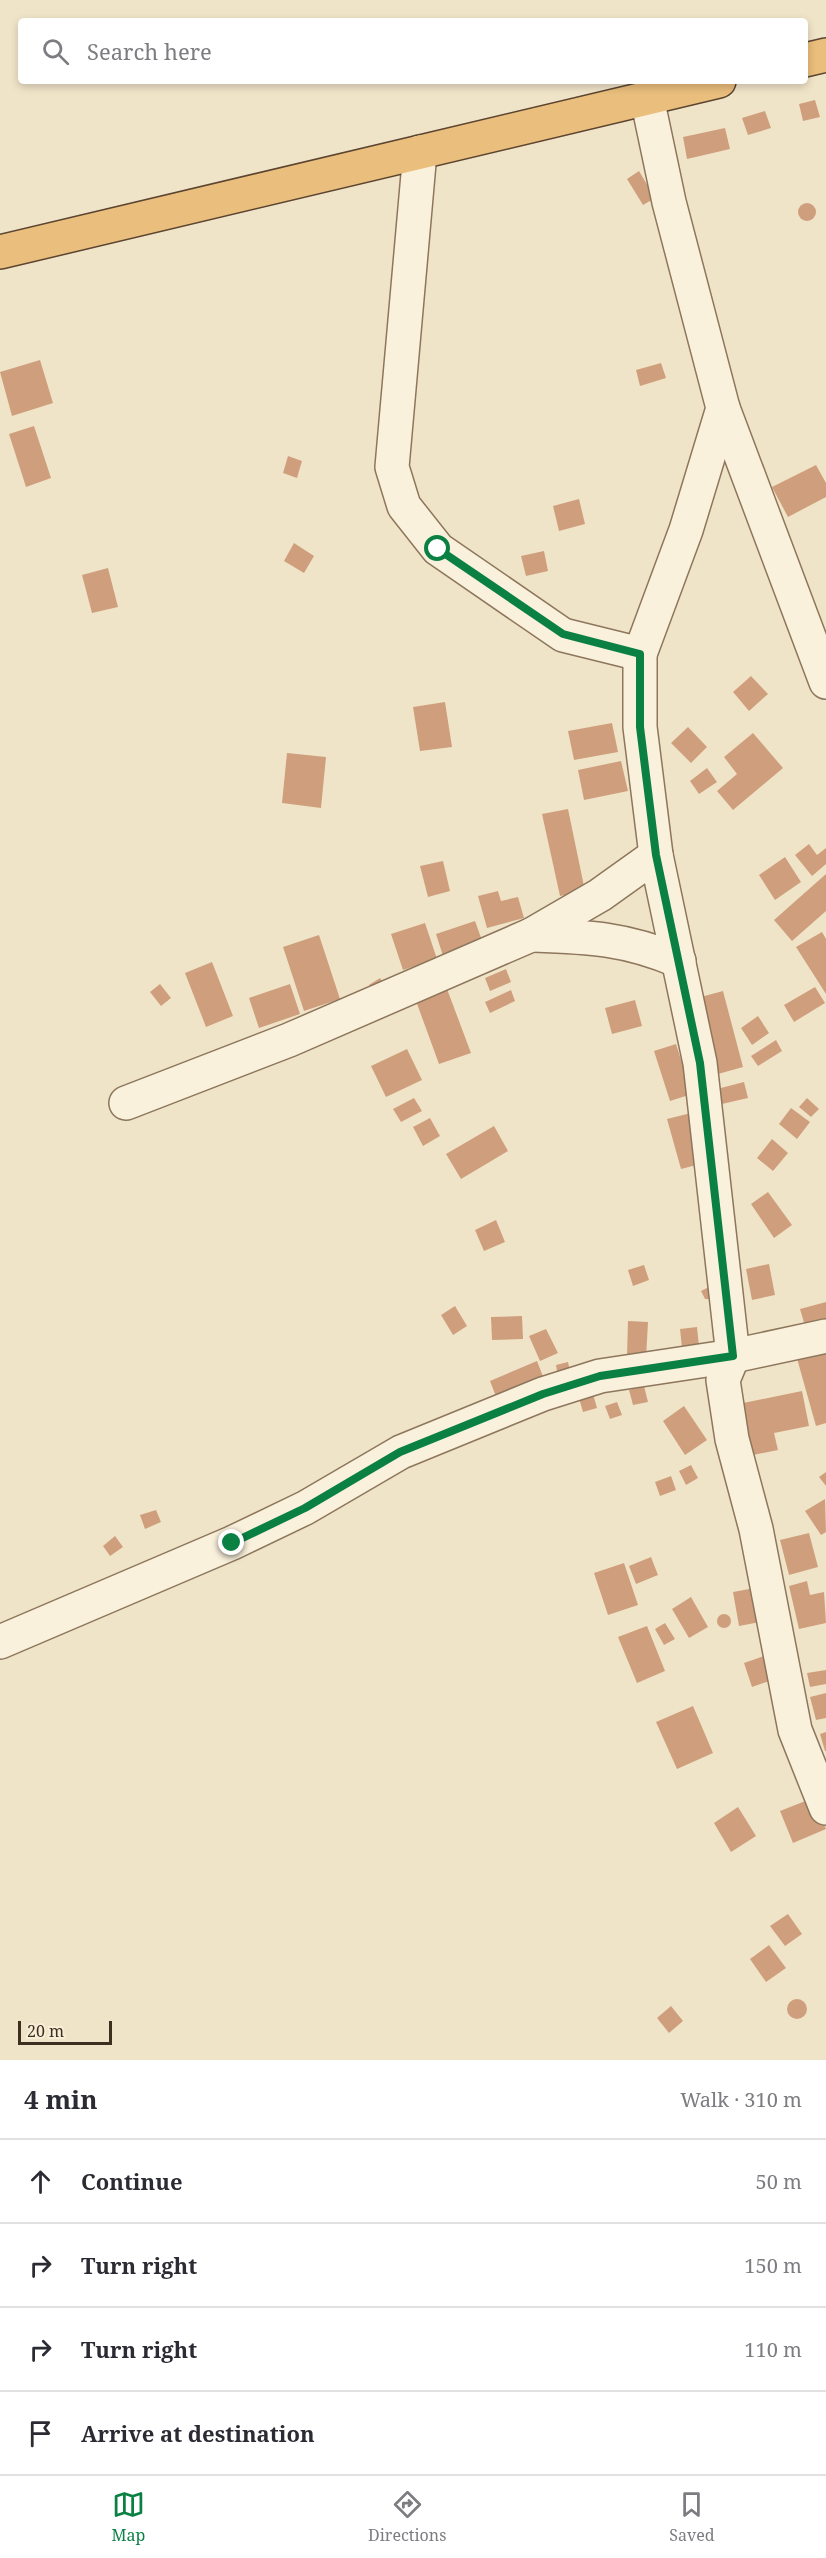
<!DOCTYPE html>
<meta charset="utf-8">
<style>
body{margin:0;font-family:"Noto Serif",serif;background:#f7f7f7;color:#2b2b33}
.scale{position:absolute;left:18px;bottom:15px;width:94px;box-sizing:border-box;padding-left:6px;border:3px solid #3d2e20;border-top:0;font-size:16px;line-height:21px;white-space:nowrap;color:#3d2e20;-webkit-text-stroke:4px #f7eed8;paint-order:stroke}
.stop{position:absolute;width:18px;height:18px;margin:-14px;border:4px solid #0b8043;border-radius:50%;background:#fff}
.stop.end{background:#0b8043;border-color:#fff;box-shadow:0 2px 6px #0008}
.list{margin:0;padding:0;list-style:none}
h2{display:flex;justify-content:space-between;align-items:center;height:78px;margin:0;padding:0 24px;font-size:26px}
h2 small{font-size:20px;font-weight:400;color:#7c7c81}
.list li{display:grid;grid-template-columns:39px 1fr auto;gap:18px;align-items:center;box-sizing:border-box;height:84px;padding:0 24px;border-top:2px solid #e1e1e2}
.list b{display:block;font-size:22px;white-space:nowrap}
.list em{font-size:20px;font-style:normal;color:#7c7c81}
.icon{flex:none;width:33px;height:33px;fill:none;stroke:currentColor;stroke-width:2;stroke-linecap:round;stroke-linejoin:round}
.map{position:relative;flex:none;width:826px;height:2060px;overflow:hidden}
.search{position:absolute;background:#fff;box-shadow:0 3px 9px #0003;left:18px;right:18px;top:18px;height:66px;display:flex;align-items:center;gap:15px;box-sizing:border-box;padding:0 21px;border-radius:6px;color:#7c7c81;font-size:22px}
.sheet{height:414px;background:#fff}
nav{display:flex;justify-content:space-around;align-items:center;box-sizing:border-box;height:84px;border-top:2px solid #e1e1e2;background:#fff;font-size:16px;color:#7c7c81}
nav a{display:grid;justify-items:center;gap:3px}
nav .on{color:#0b8043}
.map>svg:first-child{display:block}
</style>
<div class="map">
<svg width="826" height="2060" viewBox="0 0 826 2060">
<rect width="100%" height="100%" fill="#f0e4c8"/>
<!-- building -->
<g fill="#cf9f7d">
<polygon points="815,100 820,117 803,121 799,104"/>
<polygon points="765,111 771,128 748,135 742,118"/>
<polygon points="725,128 730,149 687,159 683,137"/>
<polygon points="639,171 655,198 643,205 627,179"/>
<circle cx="807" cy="212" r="9"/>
<polygon points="40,360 53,403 12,416 0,372"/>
<polygon points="661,363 666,378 640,386 636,370"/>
<polygon points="34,426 51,478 26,487 9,434"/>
<polygon points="288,456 302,461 297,478 283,473"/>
<polygon points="816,465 826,483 826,497 788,517 772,487"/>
<polygon points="579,499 585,524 559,531 553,506"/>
<polygon points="294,543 314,556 304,573 284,561"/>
<polygon points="544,551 548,571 526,576 521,556"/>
<polygon points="108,568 118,607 92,613 82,575"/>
<polygon points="751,676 768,694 749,711 733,692"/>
<polygon points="445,702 452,747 420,751 413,707"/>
<polygon points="612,723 618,752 574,760 568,731"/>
<polygon points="688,727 707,747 691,763 671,743"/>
<polygon points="753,733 783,768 733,810 717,791 737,774 724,757"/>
<polygon points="287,753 326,757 321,808 282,803"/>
<polygon points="621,761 628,791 584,800 578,770"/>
<polygon points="707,768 717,782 699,794 690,781"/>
<polygon points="568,809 585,891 560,896 542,814"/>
<polygon points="809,844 817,855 826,848 826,864 812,876 795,855"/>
<polygon points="785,857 801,882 775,900 759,875"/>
<polygon points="443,861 450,891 428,897 420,866"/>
<polygon points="826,874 826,911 792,941 774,920"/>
<polygon points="498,891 501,901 518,897 524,918 487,928 478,896"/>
<polygon points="475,921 484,946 444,959 436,934"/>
<polygon points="425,923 437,959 403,970 391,934"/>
<polygon points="822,932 826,939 826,994 796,947"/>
<polygon points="319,935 340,999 304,1011 283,947"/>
<polygon points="212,962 233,1016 206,1027 185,973"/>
<polygon points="506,969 511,982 490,991 485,978"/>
<polygon points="380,978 387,989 376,996 369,985"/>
<polygon points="160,984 171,998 161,1006 150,992"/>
<polygon points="290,984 300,1014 259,1028 249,998"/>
<polygon points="815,987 825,1003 794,1022 784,1005"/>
<polygon points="447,989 471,1053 439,1064 416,1001"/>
<polygon points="511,990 515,1001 490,1013 485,1002"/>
<polygon points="723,991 743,1067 718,1074 697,998"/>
<polygon points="635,1000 642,1026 612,1034 605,1008"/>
<polygon points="758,1016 769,1033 752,1045 741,1028"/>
<polygon points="776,1040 782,1051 758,1066 751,1056"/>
<polygon points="676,1044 692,1094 670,1101 654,1051"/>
<polygon points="407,1049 422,1080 386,1097 371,1066"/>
<polygon points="744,1082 748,1098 722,1104 717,1089"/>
<polygon points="414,1098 422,1111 401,1122 393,1109"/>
<polygon points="807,1098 819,1109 811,1117 799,1107"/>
<polygon points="791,1108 810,1122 797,1139 779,1124"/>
<polygon points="695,1112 708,1162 681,1169 667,1119"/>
<polygon points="430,1118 440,1136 423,1146 413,1127"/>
<polygon points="494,1126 508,1151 461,1179 446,1154"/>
<polygon points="772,1139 788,1153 773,1171 757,1158"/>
<polygon points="768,1192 792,1225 774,1238 751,1204"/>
<polygon points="496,1220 505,1242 484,1251 475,1230"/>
<polygon points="769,1264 775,1295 752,1300 746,1269"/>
<polygon points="644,1265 649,1280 633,1286 628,1270"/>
<polygon points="709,1287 710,1299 705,1299 701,1291"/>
<polygon points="826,1302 826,1320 805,1326 800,1309"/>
<polygon points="455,1306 467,1326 453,1335 441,1315"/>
<polygon points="522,1316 523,1339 492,1340 491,1317"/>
<polygon points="628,1321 648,1322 646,1358 627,1356"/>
<polygon points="697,1327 699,1346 682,1348 680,1329"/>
<polygon points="546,1329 558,1353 540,1361 529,1336"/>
<polygon points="826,1346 826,1423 816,1426 796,1355"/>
<polygon points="537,1361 544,1379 497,1399 490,1381"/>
<polygon points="568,1362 571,1376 558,1378 556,1365"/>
<polygon points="644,1386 648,1402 633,1405 629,1390"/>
<polygon points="802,1391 809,1426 774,1433 778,1450 753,1455 743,1403"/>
<polygon points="593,1394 597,1408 583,1412 579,1398"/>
<polygon points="617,1402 622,1415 610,1419 605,1406"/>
<polygon points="684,1406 707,1440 685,1455 663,1421"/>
<polygon points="691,1465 698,1478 686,1485 679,1471"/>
<polygon points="826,1472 826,1486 819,1477"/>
<polygon points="671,1476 676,1490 660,1496 655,1482"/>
<polygon points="825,1499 826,1532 821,1535 805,1511"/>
<polygon points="156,1510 161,1522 145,1529 140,1515"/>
<polygon points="809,1533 818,1567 789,1575 780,1540"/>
<polygon points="115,1536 123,1547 110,1556 103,1546"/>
<polygon points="651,1557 658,1575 636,1584 629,1566"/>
<polygon points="624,1563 638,1605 608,1615 594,1573"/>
<polygon points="807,1581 810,1595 824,1592 826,1623 799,1629 789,1586"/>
<polygon points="760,1587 766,1621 739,1626 733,1592"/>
<polygon points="691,1597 708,1627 689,1638 672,1609"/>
<circle cx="724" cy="1621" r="7"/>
<polygon points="665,1623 675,1639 664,1645 655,1629"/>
<polygon points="647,1626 665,1671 637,1683 618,1637"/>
<polygon points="770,1654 778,1678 752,1687 744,1663"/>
<polygon points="826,1670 826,1684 810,1687 807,1673"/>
<polygon points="826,1693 826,1718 816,1720 810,1697"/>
<polygon points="693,1706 713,1753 677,1769 656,1722"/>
<polygon points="826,1732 826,1751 825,1751 820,1734"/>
<polygon points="813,1798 826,1829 793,1843 780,1811"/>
<polygon points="738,1807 756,1836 731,1852 714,1823"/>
<polygon points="788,1914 802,1934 785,1946 770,1926"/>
<polygon points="769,1945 786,1968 766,1982 750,1959"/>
<circle cx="797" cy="2009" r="10"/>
<polygon points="671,2006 683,2021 669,2033 657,2018"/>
</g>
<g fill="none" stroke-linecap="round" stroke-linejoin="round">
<defs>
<g id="minor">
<polyline points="647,98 669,202 723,408 686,530 640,654 640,727 656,855 700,1063 733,1356 723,1380 732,1439 756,1529 795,1730 826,1808"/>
<polyline points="420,152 392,467 404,506 438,549 563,635 640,654"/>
<polyline points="723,408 826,682"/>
<path d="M531,935C588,937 625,938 679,961"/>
<polyline points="126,1103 289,1040 531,935 600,895 656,855"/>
<polyline points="0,1642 232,1543 305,1508 401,1452 543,1394 600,1376 733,1356 826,1336"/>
</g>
<g id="trunk">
<polyline points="805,60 826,55"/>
<polyline points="0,252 719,81"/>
</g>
</defs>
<!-- minor casing -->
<use href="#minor" stroke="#8d765c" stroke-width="36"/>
<!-- trunk casing -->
<use href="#trunk" stroke="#5b4430" stroke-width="36"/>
<!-- minor -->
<use href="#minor" stroke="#faf1dc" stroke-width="33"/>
<!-- trunk -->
<use href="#trunk" stroke="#eabe7c" stroke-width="33"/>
</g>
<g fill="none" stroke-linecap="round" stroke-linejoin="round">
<!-- route -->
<polyline stroke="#0b8043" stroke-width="8" points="232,1543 305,1508 400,1452 543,1394 600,1376 733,1356 700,1063 656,855 640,727 640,654 563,634 438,549"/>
</g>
</svg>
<div class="scale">20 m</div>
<div class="stop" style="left:438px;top:549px"></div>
<div class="stop end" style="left:232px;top:1543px"></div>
<div class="search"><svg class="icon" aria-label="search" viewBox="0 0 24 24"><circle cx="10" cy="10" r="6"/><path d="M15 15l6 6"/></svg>Search here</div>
</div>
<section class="sheet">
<h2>4 min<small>Walk · 310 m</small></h2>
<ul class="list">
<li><svg class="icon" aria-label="ahead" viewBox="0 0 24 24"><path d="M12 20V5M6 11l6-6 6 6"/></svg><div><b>Continue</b></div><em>50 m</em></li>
<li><svg class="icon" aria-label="right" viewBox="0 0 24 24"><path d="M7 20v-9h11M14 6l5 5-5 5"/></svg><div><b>Turn right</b></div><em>150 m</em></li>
<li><svg class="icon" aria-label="right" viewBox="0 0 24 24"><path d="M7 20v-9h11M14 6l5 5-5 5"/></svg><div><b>Turn right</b></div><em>110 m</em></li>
<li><svg class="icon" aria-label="arrive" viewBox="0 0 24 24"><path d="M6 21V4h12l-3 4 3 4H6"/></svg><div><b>Arrive at destination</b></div></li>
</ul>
</section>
<nav>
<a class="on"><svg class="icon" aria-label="map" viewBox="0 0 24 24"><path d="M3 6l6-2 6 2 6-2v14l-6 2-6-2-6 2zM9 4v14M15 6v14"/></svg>Map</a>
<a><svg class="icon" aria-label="directions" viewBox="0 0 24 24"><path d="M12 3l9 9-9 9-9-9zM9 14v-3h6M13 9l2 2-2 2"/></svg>Directions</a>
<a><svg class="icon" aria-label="saved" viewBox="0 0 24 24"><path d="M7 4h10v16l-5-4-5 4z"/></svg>Saved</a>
</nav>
